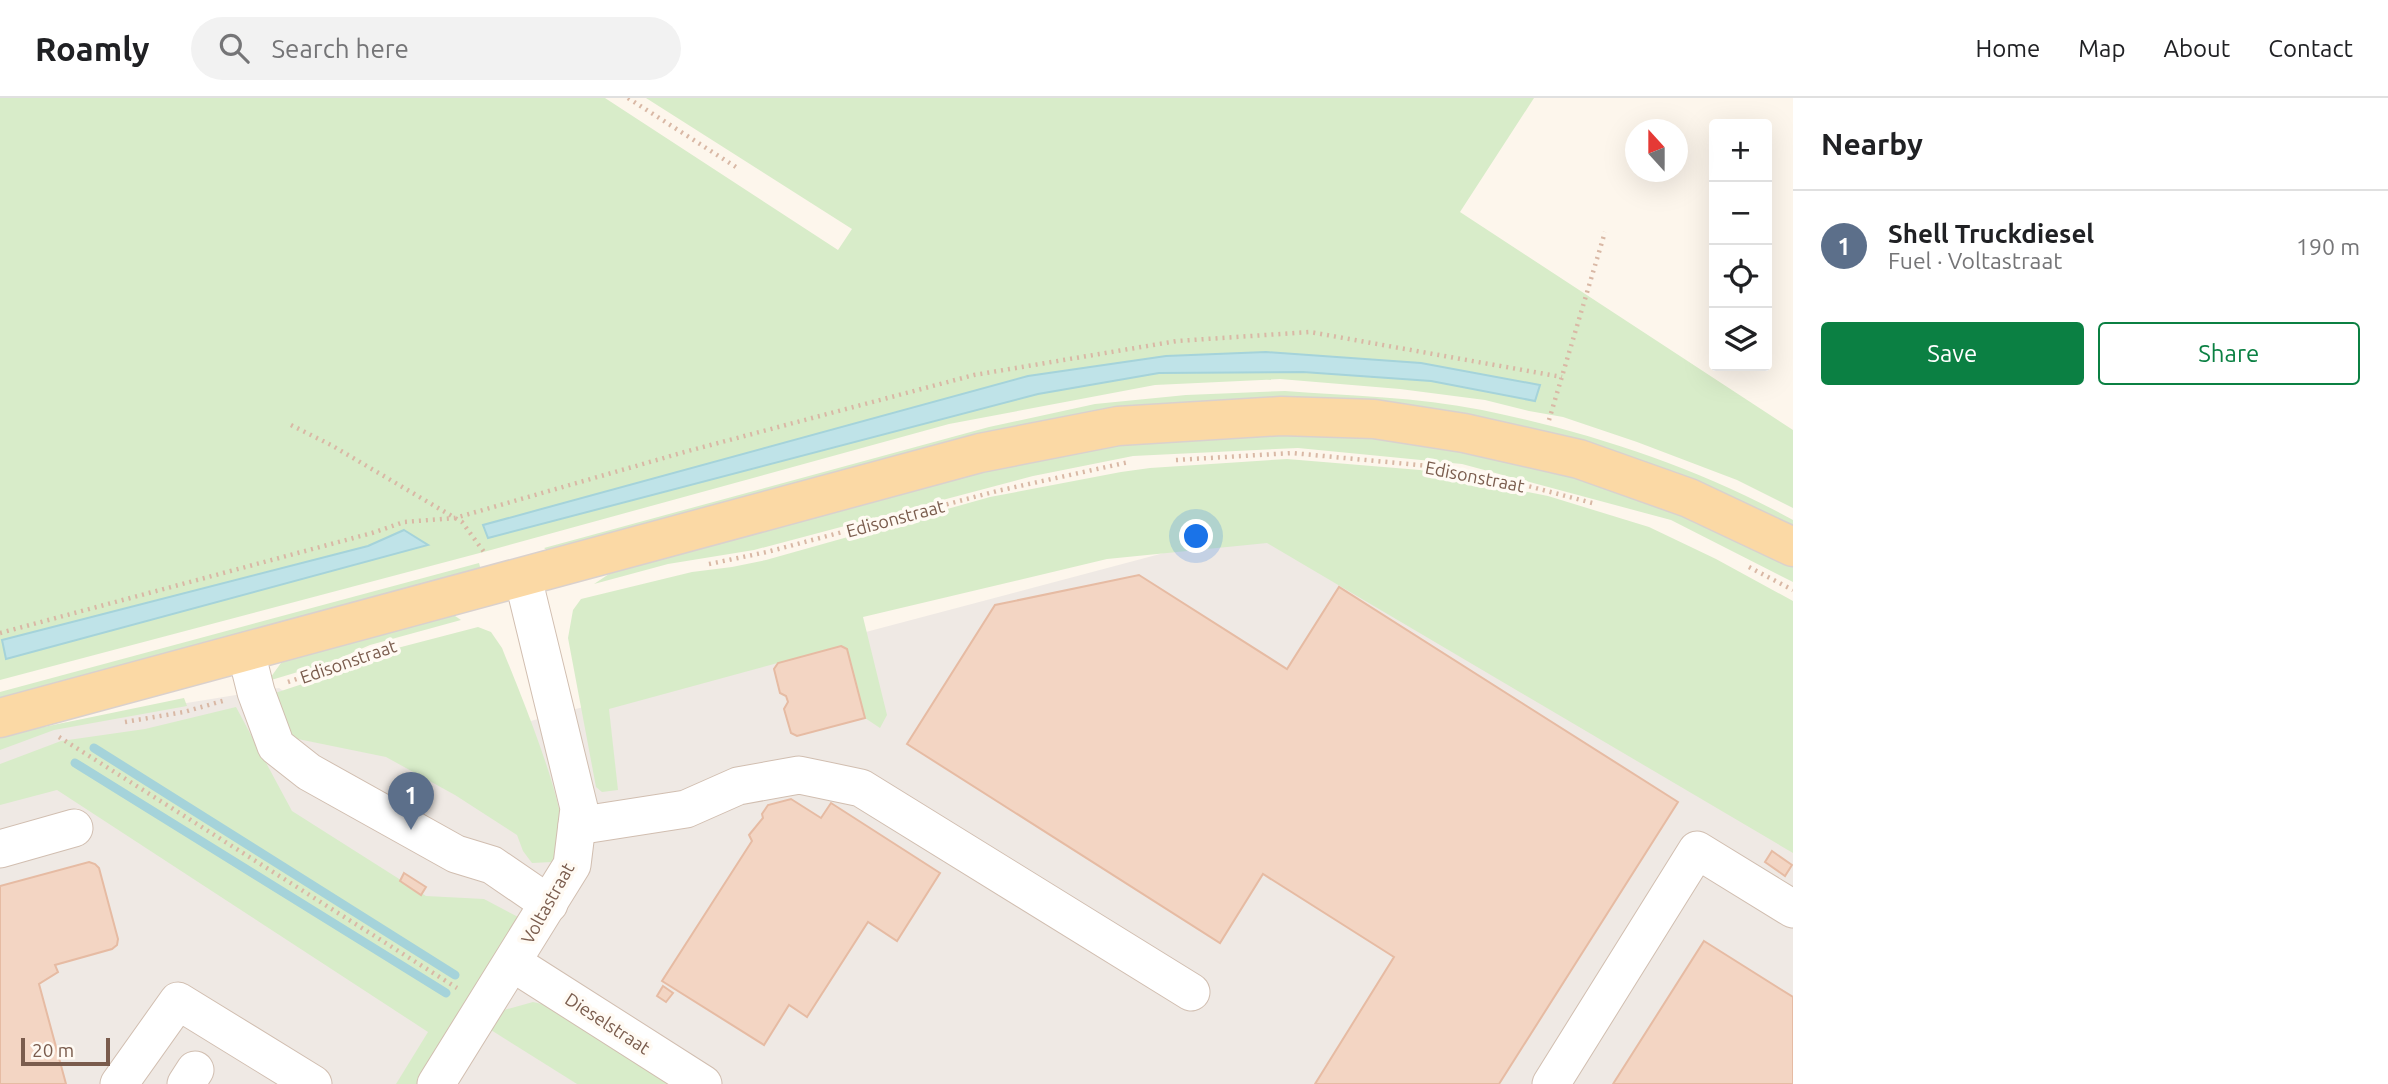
<!DOCTYPE html>
<meta charset="utf-8">
<style>
body{margin:0;font-family:Ubuntu,sans-serif;background:#f2f2f2;color:#202124}
.controls{position:absolute;right:21px;top:21px;display:grid;overflow:hidden;border-radius:7px;box-shadow:0 7px 28px #0002}
.controls button{width:63px;height:63px;display:grid;place-items:center;padding:0;border:0;border-bottom:2px solid #e0e0e0;background:#fff;color:#202124;font:35px sans-serif}
.compass{position:absolute;left:1625px;top:21px;width:63px;height:63px;border-radius:50%;background:#fff;box-shadow:0 7px 28px #0002;rotate:339deg}
.scale{position:absolute;left:21px;bottom:18px;width:89px;box-sizing:border-box;padding-left:7px;border:4px solid #7a5c4d;border-top:0;font-size:19px;line-height:24px;white-space:nowrap;color:#7a5c4d;-webkit-text-stroke:5px #fffaf3;paint-order:stroke}
.you{position:absolute;left:1197px;top:439px;width:24px;height:24px;margin:-18px;border:5px solid #fff;border-radius:50%;background:#1a73e8;box-shadow:0 0 0 10px #1a73e833}
.badge{display:grid;place-items:center;width:46px;height:46px;border-radius:50%;background:#0b8043;color:#fff;font-size:23px;font-weight:700}
.pin{position:absolute;translate:-50% -58px;filter:drop-shadow(0 2px 4px #0008)}
.pin::after{content:'';position:absolute;top:37px;width:24px;height:21px;background:inherit;clip-path:polygon(0 0,100% 0,50% 100%)}
.list{margin:0;padding:0;list-style:none}
h2{display:flex;justify-content:space-between;align-items:center;height:91px;margin:0;padding:0 28px;font-size:30px}
h2 small{font-size:23px;font-weight:400;color:#757577}
.list li{display:grid;grid-template-columns:46px 1fr auto;gap:21px;align-items:center;box-sizing:border-box;height:112px;padding:0 28px;border-top:2px solid #e0e0e0}
.list b{display:block;font-size:26px;white-space:nowrap}
.list p{margin:0;font-size:23px;white-space:nowrap;color:#757577}
.list em{font-size:23px;font-style:normal;color:#757577}
.actions{display:flex;gap:14px;padding:21px 28px}
.actions a{flex:1;padding:16px 0;border:2px solid #0b8043;border-radius:7px;text-align:center;font-size:24px;color:#0b8043}
.actions .main{background:#0b8043;color:#fff}
.icon{flex:none;width:38px;height:38px;fill:none;stroke:currentColor;stroke-width:2;stroke-linecap:round;stroke-linejoin:round}
.map{position:relative;flex:none;width:1793px;height:986px;overflow:hidden}
header{display:flex;align-items:center;gap:42px;box-sizing:border-box;height:98px;padding:0 35px;background:#fff;border-bottom:2px solid #e0e0e0}
header strong{font-size:33px}
nav{display:flex;gap:38px;margin-inline-start:auto;font-size:24px}
.search{width:490px;height:63px;background:#f2f2f2;display:flex;align-items:center;gap:18px;box-sizing:border-box;padding:0 24px;border-radius:38px;color:#757577;font-size:26px}
main{display:flex}
aside{flex:1;background:#fff}
.map>svg:first-child{display:block}
</style>
<header>
<strong>Roamly</strong>
<div class="search"><svg class="icon" aria-label="search" viewBox="0 0 24 24"><circle cx="10" cy="10" r="6"/><path d="M15 15l6 6"/></svg>Search here</div>
<nav><a>Home</a><a>Map</a><a>About</a><a>Contact</a></nav>
</header>
<main>
<div class="map">
<svg width="1793" height="986" viewBox="0 0 1793 986">
<rect width="100%" height="100%" fill="#fdf6ec"/>
<!-- industrial -->
<polygon fill="#efe9e4" points="1277,425 1793,709 1793,986 0,986 0,642 63,625 279,590 345,636 474,638"/>
<!-- green -->
<g fill="#d8ecc9" fill-rule="evenodd">
<path d="M0,0H605L838,152L852,131L646,0H1534L1460,114L1793,332V410L1737,382L1637,344L1563,319L1529,313L1485,302L1400,291L1280,281L1155,287L949,326L491,452L0,582ZM1166,258L1540,287L1535,303L1431,283L1300,274L1159,275L1038,296L488,440ZM404,432L427,447L6,561L3,542L368,448Z"/>
<path d="M1285,293C1351,298 1417,299 1482,312C1589,334 1697,369 1793,422V432L1289,300L551,455L544,450L989,329L1095,306L1186,297Z"/>
<polygon points="1258,333 1412,343 1588,382 1695,421 1793,467 1793,484 1671,422 1462,366 1298,350 1133,358 1033,378 754,452 668,466 594,486 609,476 754,434 1031,362 1115,345"/>
<polygon points="1287,361 1420,372 1548,398 1649,429 1716,461 1793,503 1793,755 1267,445 1107,461 863,519 887,617 880,630 865,620 847,552 840,548 609,611 618,692 602,694 596,689 568,540 573,512 581,501 692,474 732,469 766,462 990,399 1121,374 1150,370"/>
<polygon points="479,465 481,472 0,601 0,594"/>
<polygon points="455,518 461,522 370,547 331,564 268,583 281,565 302,556 440,519"/>
<path d="M478,529L491,534L502,550C516,585 573,720 562,751C560,755 555,760 552,764L532,765L523,753L517,737L455,697L386,659L288,639L272,596L348,571L382,554Z"/>
<polygon points="184,600 187,608 54,632 0,652 0,638"/>
<polygon points="236,609 292,713 426,798 484,801 520,820 417,986 396,986 428,934 57,692 0,707 0,666 61,643 145,631"/>
<polygon points="533,904 555,909 668,986 577,986 491,932 504,912"/>
</g>
<!-- water -->
<g fill="#bfe3e8" stroke="#a5d3da" stroke-width="2">
<polygon points="1266,254 1421,265 1540,287 1535,303 1431,283 1303,274 1159,275 1038,296 488,440 483,427 1028,278 1166,258"/>
<polygon points="404,432 428,447 6,561 2,542 368,448"/>
</g>
<g fill="none" stroke-linecap="round" stroke-linejoin="round">
<!-- stream -->
<g stroke="#a5d3da" stroke-width="9">
<polyline points="94,650 455,877"/>
<polyline points="75,665 446,895"/>
</g>
</g>
<!-- building -->
<g fill="#f3d5c3" stroke="#e6bba3" stroke-width="2">
<polygon points="1139,477 1287,571 1339,489 1678,704 1499,986 1315,986 1394,859 1263,776 1220,845 907,646 995,507"/>
<polygon points="841,548 847,551 865,620 797,638 791,635 784,611 788,604 786,598 780,595 774,571 778,565"/>
<polygon points="791,701 821,720 831,705 940,775 897,843 868,824 807,919 789,907 764,947 662,883 752,743 749,737 763,720 762,716 768,707"/>
<polygon points="1772,753 1792,767 1785,778 1765,764"/>
<polygon points="89,764 95,766 99,770 118,841 117,847 112,851 55,867 58,874 39,886 66,986 0,986 0,788"/>
<polygon points="404,775 426,789 421,797 400,783"/>
<polygon points="1704,843 1793,899 1793,986 1613,986"/>
<polygon points="663,888 673,895 666,904 657,898"/>
</g>
<g fill="none" stroke-linecap="round" stroke-linejoin="round">
<defs>
<g id="minor">
<polyline points="246,554 256,594 276,648 309,674 456,756 492,767 549,806"/>
<polyline points="577,728 686,711 738,688 799,677 861,690 1191,894"/>
<polyline points="0,751 74,730"/>
<polyline points="513,865 703,986"/>
<polyline points="119,986 178,903 313,986"/>
<polyline points="186,986 195,972"/>
<polyline points="436,986 572,767 579,710 523,480"/>
<polyline points="1551,986 1697,752 1793,811"/>
</g>
<polyline id="major" points="0,620 980,355 1118,328 1281,318 1374,321 1464,335 1579,361 1689,400 1793,449"/>
</defs>
<!-- minor casing -->
<use href="#minor" stroke="#d1beb0" stroke-width="39"/>
<!-- major casing -->
<use href="#major" stroke="#dad1cd" stroke-width="41"/>
<!-- path -->
<g stroke="#d9b8a5" stroke-width="4.5" stroke-dasharray="2 5" stroke-linecap="butt">
<polyline points="628,0 739,71"/>
<polyline points="1549,322 1605,134"/>
<polyline points="291,327 331,347 462,424 484,454"/>
<polyline points="1176,362 1292,355 1450,370"/>
<polyline points="1509,383 1596,406"/>
<polyline points="709,466 767,454 997,393 1129,364"/>
<polyline points="1749,469 1793,492"/>
<polyline points="0,535 372,435 404,424 455,420 688,353 974,277 1177,243 1310,234 1562,279"/>
<polyline points="288,584 349,563"/>
<polyline points="125,624 184,614 226,602"/>
<polyline points="59,639 457,890"/>
</g>
<!-- minor -->
<use href="#minor" stroke="#fff" stroke-width="37"/>
<!-- major -->
<use href="#major" stroke="#fbd9a5" stroke-width="38"/>
</g>
<g text-anchor="middle" dominant-baseline="central" stroke-width="7" stroke-linejoin="round" paint-order="stroke">
<!-- street labels -->
<g font-size="18" fill="#7a5c4d" stroke="#fffaf3">
<text transform="translate(1475 378) rotate(11)">Edisonstraat</text>
<text transform="translate(895 420) rotate(-15)">Edisonstraat</text>
<text transform="translate(348 563) rotate(-19)">Edisonstraat</text>
<text transform="translate(547 805) rotate(-61)">Voltastraat</text>
<text transform="translate(608 925) rotate(33)">Dieselstraat</text>
</g>
</g>
</svg>
<div class="controls">
<button>+</button>
<button>−</button>
<button><svg class="icon" aria-label="locate" viewBox="0 0 24 24"><circle cx="12" cy="12" r="6"/><path d="M12 2v4M12 18v4M2 12h4M18 12h4"/></svg></button>
<button><svg class="icon" aria-label="layers" viewBox="0 0 24 24"><path d="M12 4l9 5-9 5-9-5zM3 14l9 5 9-5"/></svg></button>
</div>
<svg class="compass" viewBox="-18 -18 36 36"><path d="M0-13l5 13h-10z" fill="#e53935"/><path d="M0 13l5-13h-10z" fill="#757577"/></svg>
<div class="scale">20 m</div>
<div class="you"></div>
<div class="pin badge" style="left:411px;top:732px;background:#5c6f8a">1</div>
</div>
<aside>
<h2>Nearby<small></small></h2>
<ul class="list">
<li><span class="badge" style="background:#5c6f8a">1</span><div><b>Shell Truckdiesel</b><p>Fuel · Voltastraat</p></div><em>190 m</em></li>
</ul>
<div class="actions"><a class="main">Save</a><a>Share</a></div>
</aside>
</main>
